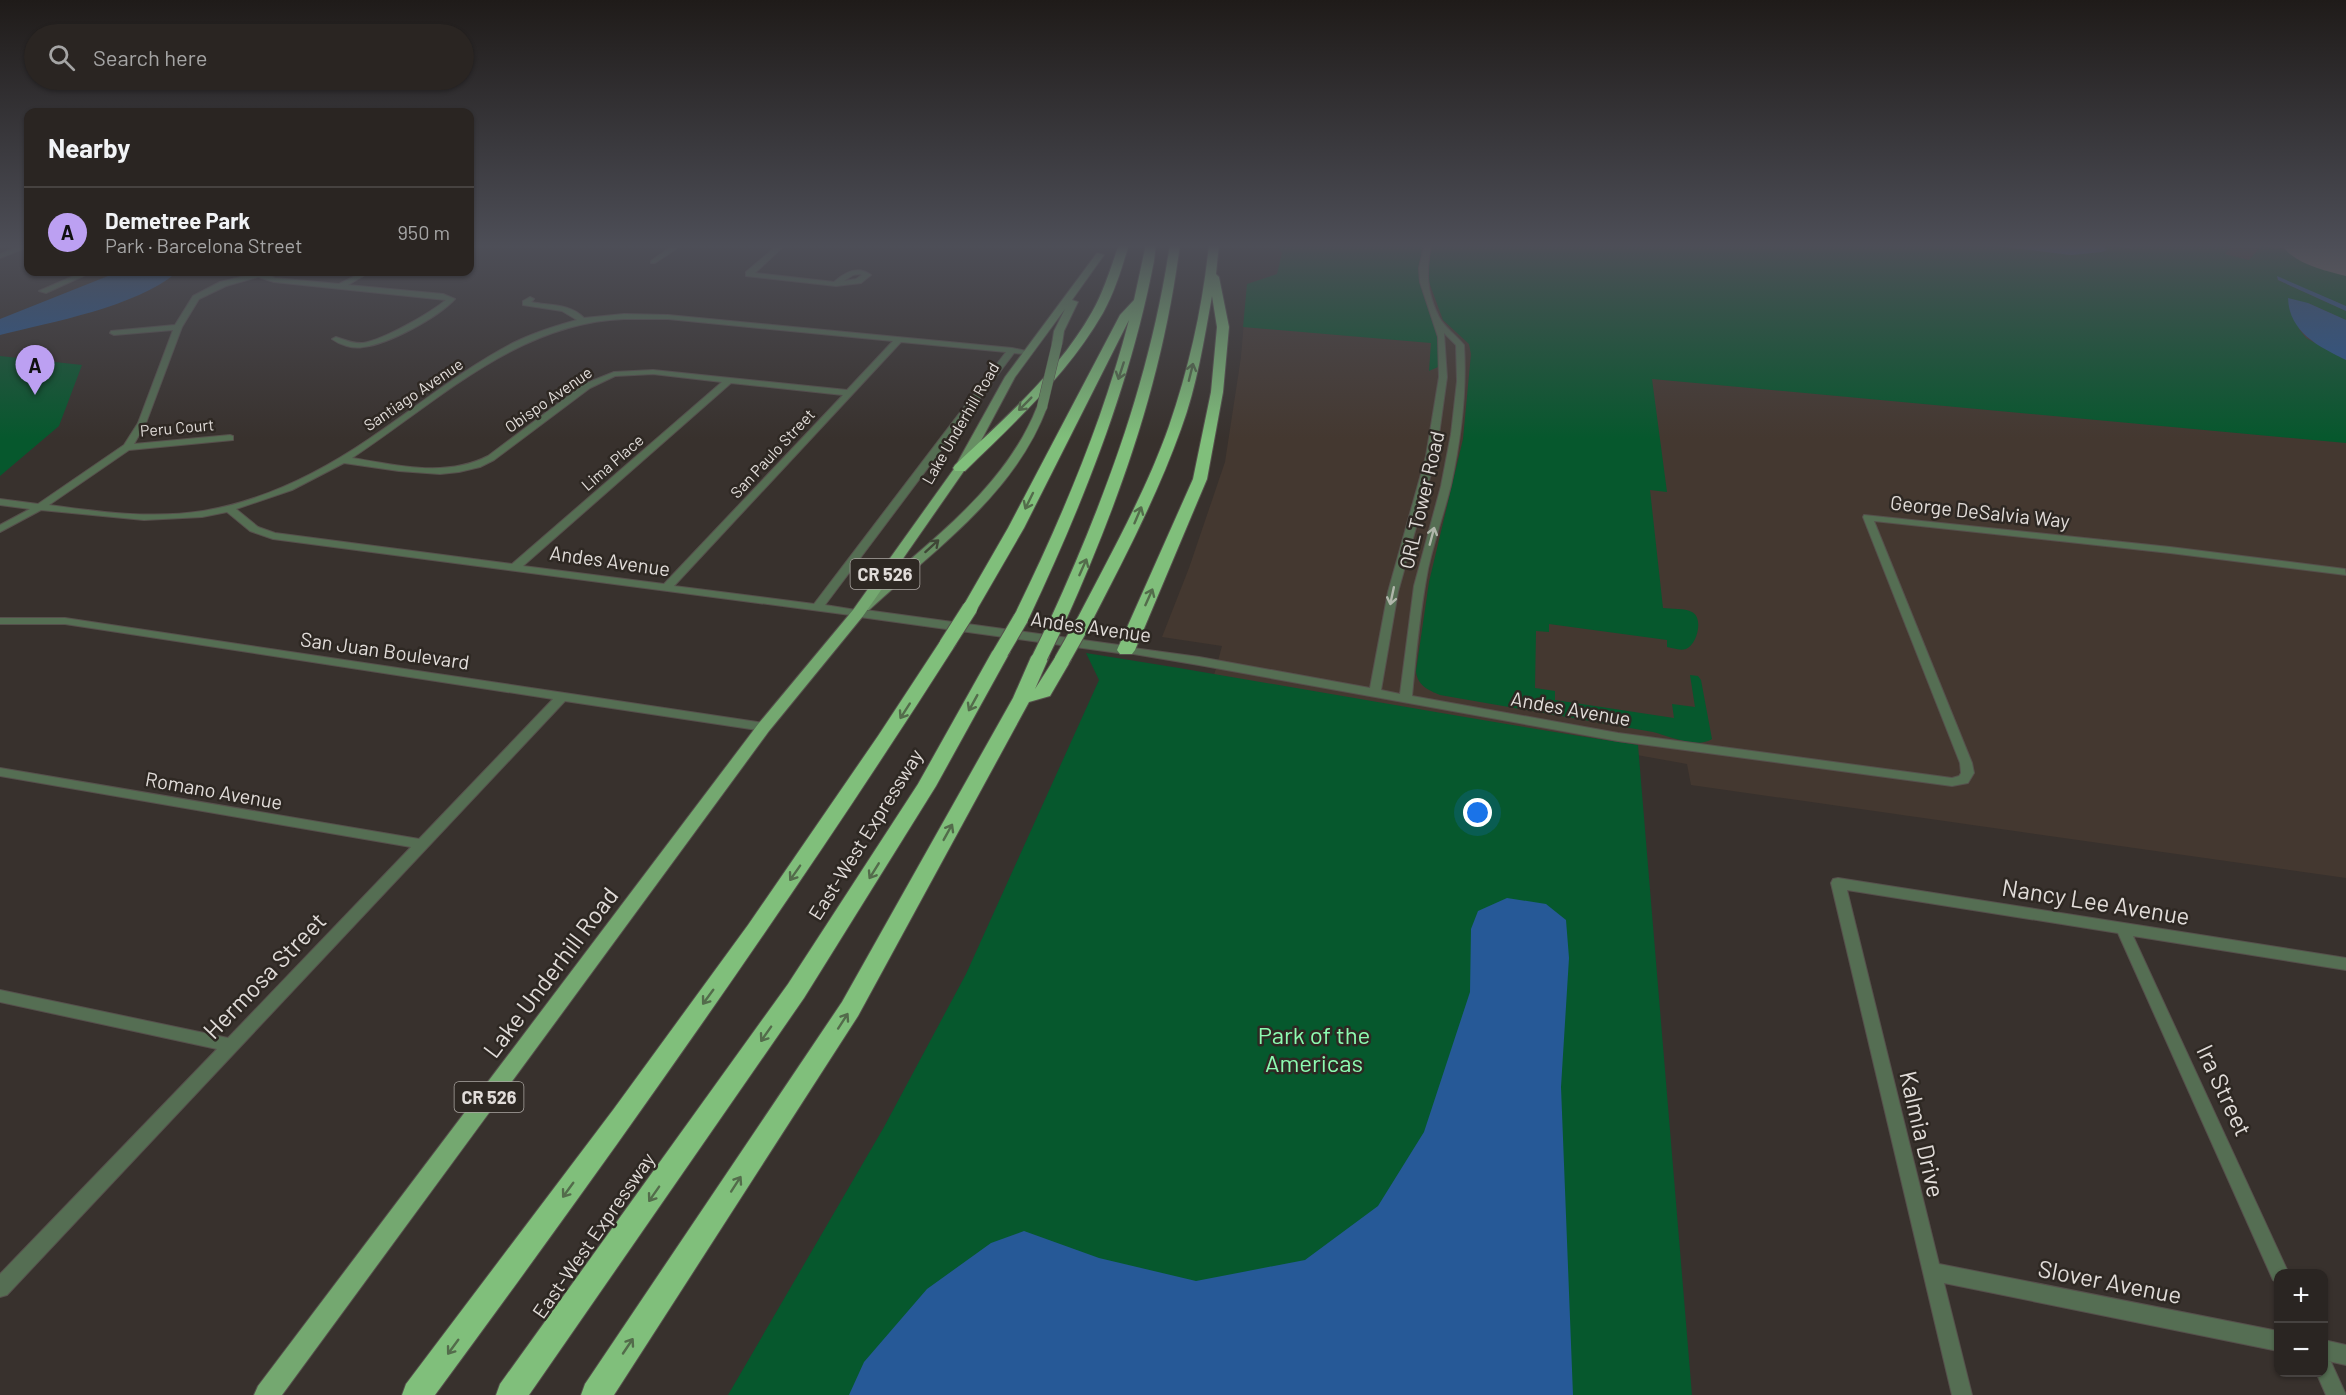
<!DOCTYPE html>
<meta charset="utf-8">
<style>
body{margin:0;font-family:Barlow,sans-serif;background:#322d2a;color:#f1f3f6}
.controls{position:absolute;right:18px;bottom:18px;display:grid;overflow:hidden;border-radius:12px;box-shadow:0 2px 4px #0004}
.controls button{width:54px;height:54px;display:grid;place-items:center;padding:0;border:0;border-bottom:2px solid #464240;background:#2a2522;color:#f1f3f6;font:30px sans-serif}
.you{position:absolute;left:1478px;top:813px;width:21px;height:21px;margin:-15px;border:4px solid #fff;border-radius:50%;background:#1a73e8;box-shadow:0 0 0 9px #1a73e833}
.badge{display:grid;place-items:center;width:39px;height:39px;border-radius:50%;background:#bca0f2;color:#111;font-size:20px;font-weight:700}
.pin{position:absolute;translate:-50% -50px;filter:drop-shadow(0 2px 3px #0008)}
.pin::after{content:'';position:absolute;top:32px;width:21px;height:18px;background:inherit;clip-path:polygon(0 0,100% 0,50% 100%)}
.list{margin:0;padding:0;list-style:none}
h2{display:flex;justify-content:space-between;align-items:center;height:78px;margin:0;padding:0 24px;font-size:26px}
h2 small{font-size:20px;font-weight:400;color:#a5a5a5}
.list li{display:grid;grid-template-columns:39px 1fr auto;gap:18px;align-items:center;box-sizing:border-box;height:90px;padding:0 24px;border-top:2px solid #464240}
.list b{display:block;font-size:22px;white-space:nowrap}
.list p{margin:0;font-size:20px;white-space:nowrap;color:#a5a5a5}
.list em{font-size:20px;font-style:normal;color:#a5a5a5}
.icon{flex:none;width:33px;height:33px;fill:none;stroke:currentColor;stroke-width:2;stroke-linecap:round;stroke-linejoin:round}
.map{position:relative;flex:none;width:2346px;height:1395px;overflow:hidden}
.search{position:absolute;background:#2a2522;box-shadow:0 2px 4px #0004;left:24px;top:24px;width:450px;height:66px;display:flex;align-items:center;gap:15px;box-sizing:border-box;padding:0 21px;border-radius:33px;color:#a5a5a5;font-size:22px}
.panel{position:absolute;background:#2a2522;box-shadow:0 2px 4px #0004;left:24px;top:108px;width:450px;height:168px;border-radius:12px}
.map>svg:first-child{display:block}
</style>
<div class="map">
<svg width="2346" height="1395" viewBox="0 0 2346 1395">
<rect width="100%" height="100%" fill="#38312d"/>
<!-- built -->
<polygon fill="#443830" points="1275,244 2346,244 2346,878 1691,785 1687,764 1213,679 1222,646 1162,637 1189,568 1225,462 1241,357 1247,284 1277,274 1282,253"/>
<!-- green -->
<g fill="#06582d">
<polygon points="1275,244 1423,244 1419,265 1420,283 1438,334 1438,367 1429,371 1431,343 1243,327 1247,284 1277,274 1282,253"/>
<path d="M1432,244H1982L2071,255L2112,245L2131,249L2127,244H2233L2225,254L2249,260L2261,246L2297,251L2346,272V306L2277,277L2278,280L2346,311V320L2308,303L2299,329L2306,338L2346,360V443L1652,379L1667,492L1650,490L1663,608C1671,609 1685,608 1692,612C1704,618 1697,645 1686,649C1680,651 1673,648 1667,647V640L1549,624V632L1536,631L1535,688L1555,691V700L1674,718L1672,704L1695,707L1690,675L1698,676L1701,680L1712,739C1697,749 1669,736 1653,732L1440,695C1428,690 1417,685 1416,671L1429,582L1463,439L1471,354L1469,344L1443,320L1429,282L1428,269Z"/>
<polygon points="0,356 82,365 59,426 0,476"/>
<path d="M1086,653C1270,682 1453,717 1638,745L1692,1395H728L884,1127L966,974L1099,680Z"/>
</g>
<!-- water -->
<g fill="#265997">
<polygon points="1982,244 2127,244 2132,249 2112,245 2102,246 2107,250 2102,252 2071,255"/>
<path d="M118,272L176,273C135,307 52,322 0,335V319Z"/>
<polygon points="2277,276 2346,306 2346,311 2278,280"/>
<path d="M2288,298L2308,303L2346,320V360C2319,347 2289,332 2288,298Z"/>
<polygon points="1507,898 1546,904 1566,920 1569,958 1561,1087 1573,1395 849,1395 864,1362 927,1289 991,1243 1024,1231 1099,1258 1196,1281 1305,1260 1378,1206 1424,1132 1470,992 1471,929 1478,911"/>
</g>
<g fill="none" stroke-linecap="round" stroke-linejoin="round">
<!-- runway -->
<path fill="#7c7673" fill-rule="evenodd" d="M2281,244H2346V276C2323,270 2294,264 2281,244Z"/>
<defs>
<g id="minor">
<polygon points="24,244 28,244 28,247 0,258 0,254"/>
<polygon points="675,244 683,244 655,263 651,263 651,261"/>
<path d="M779,244H786L755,273L834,282C845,272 858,265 871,275L861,283L836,286L746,276V272ZM860,274L862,275L856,279L844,281L853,275Z"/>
<path d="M1425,244H1431C1426,271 1426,291 1439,317C1444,327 1457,336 1464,345C1467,392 1461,439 1451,485C1444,514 1434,541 1428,569C1420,611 1416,653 1412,696L1618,733L1952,778L1959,776L1961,773L1960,763L1863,517L1864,515L2170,547L2345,569L2346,575L2170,553L1874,521L1972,763L1974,773L1968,783L1952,786L1618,741L1199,665L1122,652L1120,650L1122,648L1126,647L1199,657L1370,688L1388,592L1426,456L1439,377L1438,337L1420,282L1419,268ZM1444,333L1456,345L1457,381L1451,434L1441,486L1414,586L1400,694L1381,690L1398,592L1436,456L1447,377Z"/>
<polygon points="83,272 92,272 46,293 39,291"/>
<path d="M251,272H259L275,278L339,284L363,272H370L348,285L443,294L455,299C437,318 389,344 363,347C353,349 340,345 332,339L336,337C345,340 353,344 363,343C384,340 430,313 446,300L274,282L258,277L226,286L199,299L182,327L146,423L134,444L230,435L233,436V440L129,450L49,505C99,512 152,519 203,511C263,501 319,473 369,439C417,407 461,370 513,343C533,333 555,326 577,320L562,311L523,305V301L530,297L534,299L531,302C549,306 570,303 584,318L624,314L668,315L1012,348L1031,352L1027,354L1014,353L825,605L862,611L864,613L862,615L858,616L273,539L250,531L227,512L202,517L144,520L41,510L0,532V525L30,509L0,505V499L38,504L124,445L138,423L173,330L114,335L110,333L111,331L175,325L193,296L220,282L253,274ZM624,319H668L893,341L847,390L653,370L614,372L584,384L488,456C445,478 397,465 352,458C437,402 517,323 624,319ZM901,342L1006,352L814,604L674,586ZM653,374L722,382L512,564L275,533L258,527L236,509L292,490L344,463L399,471L440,474L459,472L480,467L494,460L590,388L615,376ZM731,383L843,395L664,584L523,566Z"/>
<polygon points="0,618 65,618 764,723 770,727 764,731 565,701 7,1295 0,1297 0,1274 217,1049 0,1002 0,990 228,1038 411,847 0,776 0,768 419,839 553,699 65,624 0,624"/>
<polygon points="1838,878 2346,958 2346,970 2133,936 2289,1274 2278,1274 2278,1283 2273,1280 2118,933 1847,890 1939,1264 2278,1331 2278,1351 1944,1283 1972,1395 1952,1395 1831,883 1833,879"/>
<polygon points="2324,1340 2346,1345 2346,1365 2328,1361 2331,1362 2346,1395 2326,1395 2316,1372 2324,1372"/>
</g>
<polygon id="tertiary" points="858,609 1126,646 1133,650 1126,654 853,616 851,613"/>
<g id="secondary">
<polygon points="1097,253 1104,255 1072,300 1078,302 1064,331 1062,344 1057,347 1052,344 1054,331 1065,309 1015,377 968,465 962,468 958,467 956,465 1005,377"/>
<path d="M1042,404L1047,407C1015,494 935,549 869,610H859L857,607L859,604C924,545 1004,491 1037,407Z"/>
</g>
<polygon id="primary" points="960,464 966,468 863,616 769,731 282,1395 254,1395 258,1386 759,723 853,610 956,466"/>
<g id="motorway">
<path d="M1119,244H1129C1122,268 1115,291 1103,313C1068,374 1015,422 965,471H955L953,468L955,465C1005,418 1058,372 1092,312C1104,291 1111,267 1119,244Z"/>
<path d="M1146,244H1156L1154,261C1130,386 1083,503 1029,618L1021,623L1013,618C1060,522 1102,424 1129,320L1024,528L976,611H964L962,608L1008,528L1120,315L1134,300Z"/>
<path d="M1170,244H1180C1163,378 1121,497 1066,620L1058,625L1052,624L1050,620C1106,497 1150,379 1170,244Z"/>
<path d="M1209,244H1219L1216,274L1219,277L1229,327L1223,392L1207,479L1135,650L1132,654H1120L1117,650L1193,479L1211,392L1217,327L1212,296C1204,340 1197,386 1181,429C1157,496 1124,559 1091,623L1083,628L1075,623C1107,561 1146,492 1169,426C1189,368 1203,305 1209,244Z"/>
<path d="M947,639L953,640L956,644C792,901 616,1149 435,1395H402L406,1384L613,1110L748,925L878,736L941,640Z"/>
<polygon points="1001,647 1007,648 1010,652 936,786 804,998 529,1395 496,1395 500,1384 788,984 918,784 992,652 995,648"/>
<polygon points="1040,652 1046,653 1049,657 1035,689 1056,656 1068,656 1071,660 1050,696 1029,702 858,1016 614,1395 581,1395 585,1384 842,1002 1013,698 1031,657 1034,653"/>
</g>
</defs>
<!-- minor casing -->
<use href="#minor" stroke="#56504c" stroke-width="2"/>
<!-- tertiary casing -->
<use href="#tertiary" stroke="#56504c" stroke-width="2"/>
<!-- secondary casing -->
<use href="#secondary" stroke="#56504c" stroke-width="2"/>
<!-- primary casing -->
<use href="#primary" stroke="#56504c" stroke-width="2"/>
<!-- motorway casing -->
<use href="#motorway" stroke="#56504c" stroke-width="2"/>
<!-- minor -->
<use href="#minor" fill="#556e53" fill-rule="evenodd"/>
<!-- tertiary -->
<use href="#tertiary" fill="#556e53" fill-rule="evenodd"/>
<!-- secondary -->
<use href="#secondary" fill="#678f63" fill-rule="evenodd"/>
<!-- primary -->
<use href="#primary" fill="#74a870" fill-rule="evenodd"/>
<!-- motorway -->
<use href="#motorway" fill="#80bf7b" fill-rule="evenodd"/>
<defs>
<polyline id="secondary-bridge" points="1042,407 1057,344"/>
<g id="motorway-bridge">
<polyline points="947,644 970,608"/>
<polyline points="1001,652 1021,618"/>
<polyline points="1040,657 1058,620"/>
<polyline points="1062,660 1083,623"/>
</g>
</defs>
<!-- secondary-bridge casing -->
<use href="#secondary-bridge" stroke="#56504c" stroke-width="11" stroke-linecap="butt"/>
<!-- motorway-bridge casing -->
<use href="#motorway-bridge" stroke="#56504c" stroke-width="17" stroke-linecap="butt"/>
<!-- secondary-bridge -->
<use href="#secondary-bridge" stroke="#678f63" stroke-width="10"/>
<!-- motorway-bridge -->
<use href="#motorway-bridge" stroke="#80bf7b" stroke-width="15"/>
</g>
<!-- one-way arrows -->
<defs><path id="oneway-shaft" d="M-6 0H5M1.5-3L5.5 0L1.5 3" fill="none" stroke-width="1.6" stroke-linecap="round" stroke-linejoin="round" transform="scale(1.5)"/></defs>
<g stroke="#536c4b">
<use href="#oneway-shaft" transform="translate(1121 371) rotate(108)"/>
<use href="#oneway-shaft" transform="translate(1191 372) rotate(-76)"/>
<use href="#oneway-shaft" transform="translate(1025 404) rotate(135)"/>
<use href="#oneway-shaft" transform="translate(1029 501) rotate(116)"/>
<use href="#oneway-shaft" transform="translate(1138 515) rotate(-67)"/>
<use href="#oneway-shaft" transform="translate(1083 567) rotate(-66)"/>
<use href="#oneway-shaft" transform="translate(1149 597) rotate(-66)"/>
<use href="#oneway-shaft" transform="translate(973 703) rotate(119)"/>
<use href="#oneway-shaft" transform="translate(905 711) rotate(123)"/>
<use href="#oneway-shaft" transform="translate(948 832) rotate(-61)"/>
<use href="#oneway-shaft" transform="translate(874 871) rotate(122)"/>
<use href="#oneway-shaft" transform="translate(795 873) rotate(125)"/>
<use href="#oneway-shaft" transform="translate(708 997) rotate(126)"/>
<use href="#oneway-shaft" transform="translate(843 1021) rotate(-57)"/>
<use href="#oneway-shaft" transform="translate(766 1034) rotate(125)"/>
<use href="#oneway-shaft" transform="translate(736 1184) rotate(-57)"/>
<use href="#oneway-shaft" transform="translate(568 1190) rotate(126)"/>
<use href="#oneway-shaft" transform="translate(654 1194) rotate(125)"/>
<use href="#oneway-shaft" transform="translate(628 1346) rotate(-56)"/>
<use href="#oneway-shaft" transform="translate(453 1347) rotate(126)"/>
</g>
<g stroke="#b0b6aa">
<use href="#oneway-shaft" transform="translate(1432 536) rotate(-75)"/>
<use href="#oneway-shaft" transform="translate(1392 596) rotate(102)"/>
</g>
<use stroke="#3f4736" href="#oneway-shaft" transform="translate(932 546) rotate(-42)"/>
<!-- sky -->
<linearGradient id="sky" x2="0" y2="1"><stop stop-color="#1f1b19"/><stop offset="0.56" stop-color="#4d4e57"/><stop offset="1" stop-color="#4d4e57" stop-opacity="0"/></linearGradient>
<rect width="2346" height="439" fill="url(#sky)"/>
<g text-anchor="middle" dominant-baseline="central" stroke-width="5" stroke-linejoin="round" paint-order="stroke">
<!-- far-street labels -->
<g font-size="16" fill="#e1dcd9" stroke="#2e2823">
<text transform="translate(413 394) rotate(-34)">Santiago Avenue</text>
<text transform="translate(548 399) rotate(-35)">Obispo Avenue</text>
<text transform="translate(960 423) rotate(-60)">Lake Underhill Road</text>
<text transform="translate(177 427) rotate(-5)">Peru Court</text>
<text transform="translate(772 453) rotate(-47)">San Paulo Street</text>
<text transform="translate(612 462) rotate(-41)">Lima Place</text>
</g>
<!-- shield labels -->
<g fill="#2e2823" stroke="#aba6a2" stroke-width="1.5">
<rect x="850.5" y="559" width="69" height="30" rx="4.5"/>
<rect x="454.5" y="1082" width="69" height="30" rx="4.5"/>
</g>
<g font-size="18" font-weight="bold" fill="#e1dcd9">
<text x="885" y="574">CR 526</text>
<text x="489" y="1097">CR 526</text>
</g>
<!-- street labels -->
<g font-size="20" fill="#e1dcd9" stroke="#2e2823">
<text transform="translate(1421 500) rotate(-77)">ORL Tower Road</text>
<text transform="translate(1980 511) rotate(6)">George DeSalvia Way</text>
<text transform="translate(610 560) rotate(8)">Andes Avenue</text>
<text transform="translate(1091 626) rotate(8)">Andes Avenue</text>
<text transform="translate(385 650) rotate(8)">San Juan Boulevard</text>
<text transform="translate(1571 708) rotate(10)">Andes Avenue</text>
<text transform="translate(214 790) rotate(10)">Romano Avenue</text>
<text transform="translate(865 834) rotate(-58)">East-West Expressway</text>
<text transform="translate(593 1235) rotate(-55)">East-West Expressway</text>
</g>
<!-- near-street labels -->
<g font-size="24" fill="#e1dcd9" stroke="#2e2823">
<text transform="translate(2096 901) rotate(9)">Nancy Lee Avenue</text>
<text transform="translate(550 972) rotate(-53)">Lake Underhill Road</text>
<text transform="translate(264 975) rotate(-46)">Hermosa Street</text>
<text transform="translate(2225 1090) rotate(65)">Ira Street</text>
<text transform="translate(1923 1134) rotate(77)">Kalmia Drive</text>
<text transform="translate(2110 1281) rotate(11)">Slover Avenue</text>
</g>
<!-- near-park labels -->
<g font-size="24" fill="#8dfbb1" stroke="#2e2823">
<text x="1314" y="1034">Park of the<tspan x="1314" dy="28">Americas</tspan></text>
</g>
</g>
</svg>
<div class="controls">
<button>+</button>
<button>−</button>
</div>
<div class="you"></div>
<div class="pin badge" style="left:35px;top:395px">A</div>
<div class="search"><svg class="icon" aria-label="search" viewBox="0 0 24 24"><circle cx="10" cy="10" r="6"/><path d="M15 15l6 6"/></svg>Search here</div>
<section class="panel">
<h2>Nearby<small></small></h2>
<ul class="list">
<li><span class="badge">A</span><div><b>Demetree Park</b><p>Park · Barcelona Street</p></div><em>950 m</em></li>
</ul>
</section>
</div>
